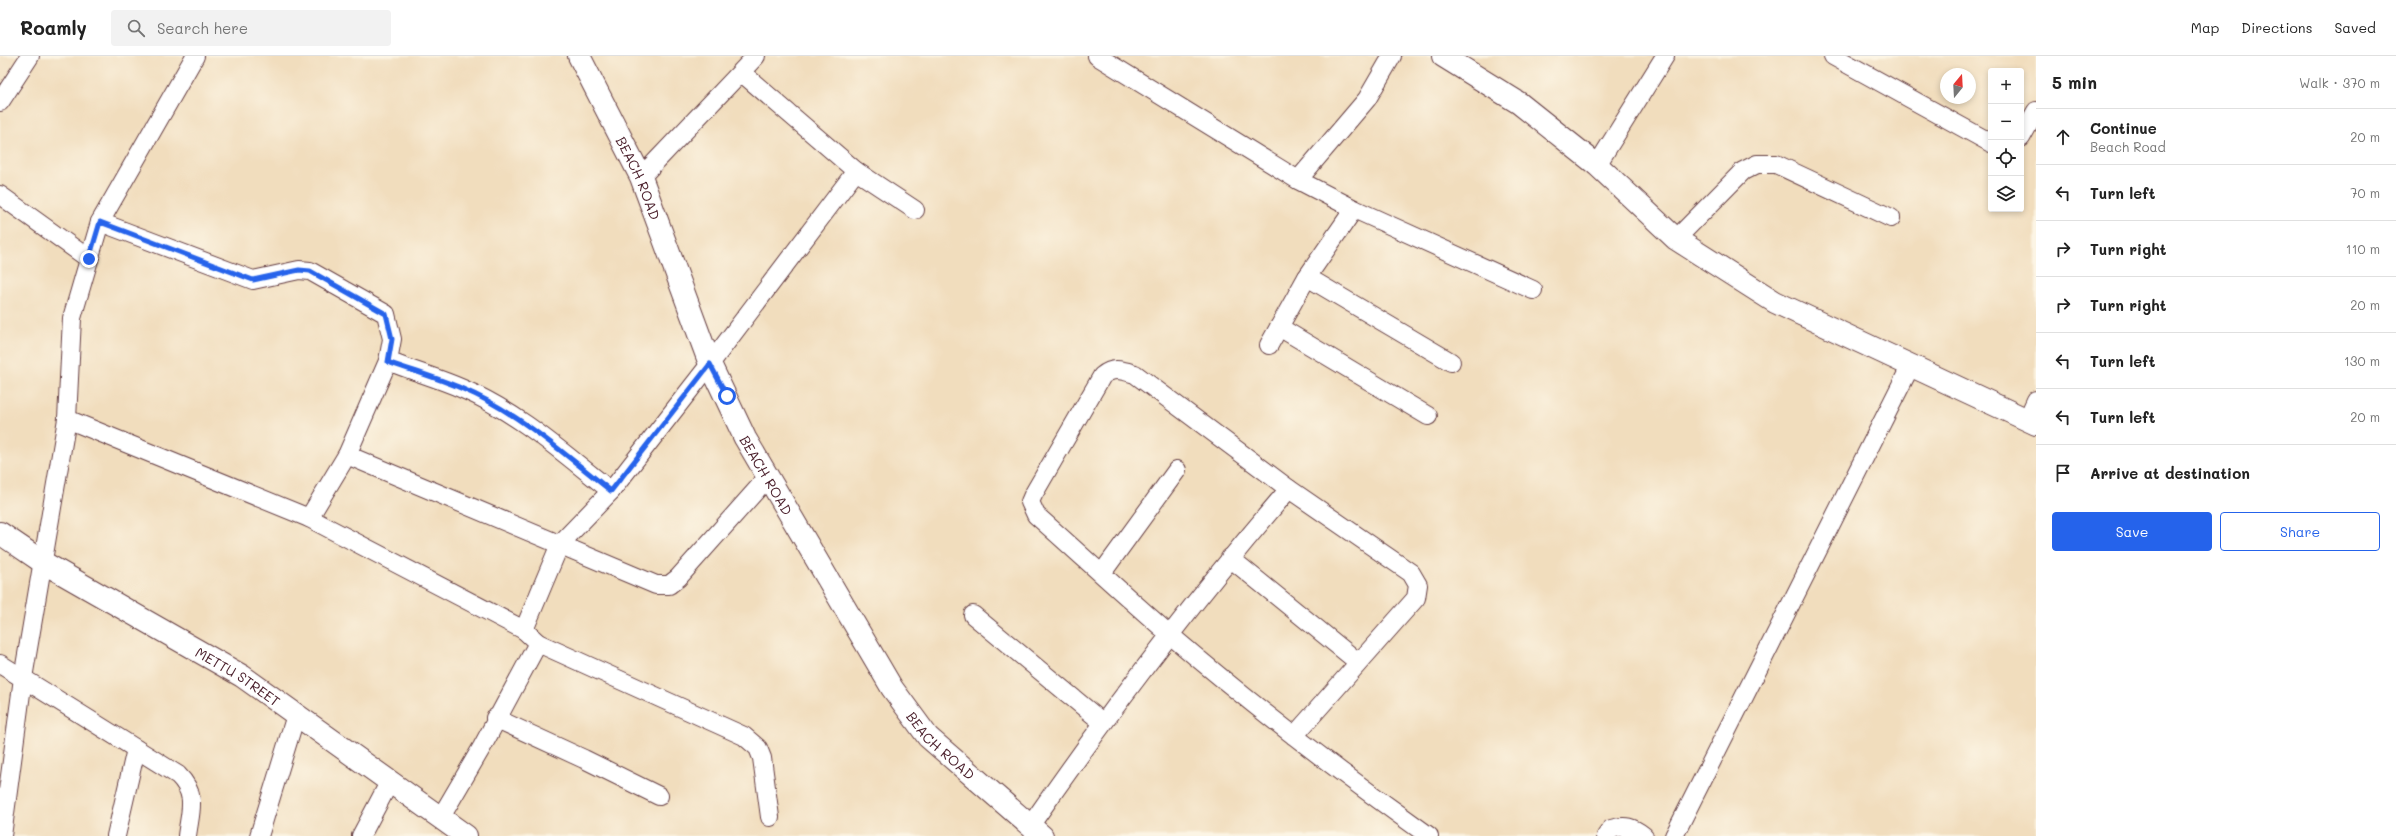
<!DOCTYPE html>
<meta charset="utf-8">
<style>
body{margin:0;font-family:Mali,sans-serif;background:#f2f2f2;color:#222}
.controls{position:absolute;right:12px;top:12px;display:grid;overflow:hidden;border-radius:4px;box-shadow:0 2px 6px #0003}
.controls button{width:36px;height:36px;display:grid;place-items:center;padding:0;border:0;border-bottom:1px solid #e0e0e0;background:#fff;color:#222;font:20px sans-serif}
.compass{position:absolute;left:1940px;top:12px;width:36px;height:36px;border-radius:50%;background:#fff;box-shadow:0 2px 6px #0003;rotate:18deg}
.stop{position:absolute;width:12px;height:12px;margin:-9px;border:3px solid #2563eb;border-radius:50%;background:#fff}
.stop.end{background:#2563eb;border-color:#fff;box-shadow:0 1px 4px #0008}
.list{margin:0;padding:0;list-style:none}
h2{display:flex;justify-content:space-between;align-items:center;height:52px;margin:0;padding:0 16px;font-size:17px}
h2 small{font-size:13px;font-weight:400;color:#767676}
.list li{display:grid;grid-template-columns:26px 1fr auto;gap:12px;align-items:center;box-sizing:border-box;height:56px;padding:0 16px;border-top:1px solid #e0e0e0}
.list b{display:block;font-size:15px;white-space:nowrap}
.list p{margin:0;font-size:13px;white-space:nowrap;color:#767676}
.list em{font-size:13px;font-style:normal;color:#767676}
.actions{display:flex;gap:8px;padding:12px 16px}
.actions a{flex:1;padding:9px 0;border:1px solid #2563eb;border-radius:4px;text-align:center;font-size:14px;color:#2563eb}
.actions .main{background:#2563eb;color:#fff}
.icon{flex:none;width:22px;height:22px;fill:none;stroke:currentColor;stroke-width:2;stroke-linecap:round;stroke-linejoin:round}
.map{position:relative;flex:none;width:2036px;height:780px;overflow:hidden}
header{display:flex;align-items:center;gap:24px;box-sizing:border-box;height:56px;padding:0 20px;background:#fff;border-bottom:1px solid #e0e0e0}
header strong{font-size:19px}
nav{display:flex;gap:22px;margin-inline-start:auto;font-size:14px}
.search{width:280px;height:36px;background:#f2f2f2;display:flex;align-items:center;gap:10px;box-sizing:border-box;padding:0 14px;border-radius:4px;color:#767676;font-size:15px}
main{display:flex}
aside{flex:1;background:#fff}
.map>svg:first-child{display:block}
</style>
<header>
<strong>Roamly</strong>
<div class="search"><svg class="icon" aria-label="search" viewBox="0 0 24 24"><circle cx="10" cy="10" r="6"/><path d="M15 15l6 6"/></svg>Search here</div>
<nav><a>Map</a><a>Directions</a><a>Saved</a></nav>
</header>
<main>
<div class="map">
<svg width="2036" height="780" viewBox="0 0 2036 780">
<rect width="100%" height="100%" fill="#fcf5e5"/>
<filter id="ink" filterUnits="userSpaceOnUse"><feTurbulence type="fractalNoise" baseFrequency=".025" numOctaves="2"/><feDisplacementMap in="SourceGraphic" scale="8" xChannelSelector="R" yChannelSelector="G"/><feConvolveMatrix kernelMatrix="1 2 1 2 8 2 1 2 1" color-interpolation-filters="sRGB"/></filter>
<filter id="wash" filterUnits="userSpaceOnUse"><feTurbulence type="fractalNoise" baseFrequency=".012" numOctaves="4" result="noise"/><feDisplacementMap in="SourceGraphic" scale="16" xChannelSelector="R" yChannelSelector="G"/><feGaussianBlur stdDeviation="0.9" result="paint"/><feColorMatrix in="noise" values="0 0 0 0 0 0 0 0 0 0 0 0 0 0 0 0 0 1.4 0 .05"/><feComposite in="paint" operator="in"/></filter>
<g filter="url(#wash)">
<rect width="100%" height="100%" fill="#f1ddbd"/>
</g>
<g filter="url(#ink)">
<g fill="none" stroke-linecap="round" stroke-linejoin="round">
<defs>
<g id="minor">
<polyline points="1097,0 1298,124 1354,153 1533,234"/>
<polyline points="1833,0 1991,87"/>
<polyline points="742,17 856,115 915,154"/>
<polyline points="0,46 30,0"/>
<polyline points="2021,82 2036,55"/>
<polyline points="1597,109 1665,0"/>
<polyline points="641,121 756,0"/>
<polyline points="1298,124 1367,43 1392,0"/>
<polyline points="0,139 89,203"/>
<polyline points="100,166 253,224 299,214 310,215 386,258 392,283 388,305"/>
<polyline points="1676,183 1743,115 1757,108 1776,108 1891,162"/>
<polyline points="1307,221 1451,306"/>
<polyline points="1279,271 1428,360"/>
<polyline points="1269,289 1307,221 1354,153"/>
<path d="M67,363L309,462L347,399L388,305C412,315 438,322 463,333C518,356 564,398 611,435"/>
<polyline points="2027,364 2036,344"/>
<polyline points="347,399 656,529 669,529 678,522 768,421"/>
<polyline points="309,462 524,574"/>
<polyline points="1230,502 1358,606"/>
<polyline points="1102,517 1177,414"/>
<polyline points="973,559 1102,666"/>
<polyline points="538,587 744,680 758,692 762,702 770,761"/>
<path d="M0,608L178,719C198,739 190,755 187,780"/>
<polyline points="495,662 584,703 659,740"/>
<path d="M1294,680L1416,542L1418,529L1411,517L1289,433L1135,318C1121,314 1113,311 1102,320L1033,439L1030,446L1036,459C1080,498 1124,539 1169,578C1253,650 1339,716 1429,780"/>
<polyline points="441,761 482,691 538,587 524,574 560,488 611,435 710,308 856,115"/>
<path d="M1030,770C1111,653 1196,541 1289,433"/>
<polyline points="2,780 23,622 67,363 72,262 100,166 195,0"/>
<polyline points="116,780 136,693"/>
<polyline points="259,780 296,659"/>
<polyline points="361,780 390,725"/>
<path d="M1606,780L1611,773C1625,769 1633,771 1644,780"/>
<polyline points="1674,780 1911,309"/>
</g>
<g id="tertiary">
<polyline points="1443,0 1519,47 1597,109 1676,183 1775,246 2036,368"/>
<path id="s1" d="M0,477L44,507L242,620L466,780"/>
</g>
<g id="secondary">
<path id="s2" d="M579,0L641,121L710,308L745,382L892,632L928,681L1042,780"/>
</g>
</defs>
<!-- minor casing -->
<use href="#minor" stroke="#633c41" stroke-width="20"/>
<!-- tertiary casing -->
<use href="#tertiary" stroke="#633c41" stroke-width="24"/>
<!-- secondary casing -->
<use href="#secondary" stroke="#633c41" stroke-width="24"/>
<!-- minor -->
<use href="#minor" stroke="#fff" stroke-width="18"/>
<!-- tertiary -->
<use href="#tertiary" stroke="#fff" stroke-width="22"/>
<!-- secondary -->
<use href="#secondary" stroke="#fff" stroke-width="22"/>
</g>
</g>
<g fill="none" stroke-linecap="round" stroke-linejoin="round" filter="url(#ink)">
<!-- route -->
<path stroke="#2563eb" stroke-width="5" d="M89,203L100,166L253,224L299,214L310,215L386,258L392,283L388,306C412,315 438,322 463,333C518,356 564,398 611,435L710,308L727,340"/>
</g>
<g text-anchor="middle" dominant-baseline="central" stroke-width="3" stroke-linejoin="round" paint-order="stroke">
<!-- street labels -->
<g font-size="14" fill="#4a1f2b" stroke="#fcf5e5">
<text stroke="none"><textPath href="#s2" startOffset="136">BEACH ROAD</textPath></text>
<text stroke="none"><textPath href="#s2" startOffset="460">BEACH ROAD</textPath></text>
<text stroke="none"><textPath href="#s1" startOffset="278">METTU STREET</textPath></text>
<text stroke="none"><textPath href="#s2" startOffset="783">BEACH ROAD</textPath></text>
</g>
</g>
</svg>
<div class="controls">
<button>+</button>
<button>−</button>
<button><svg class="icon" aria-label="locate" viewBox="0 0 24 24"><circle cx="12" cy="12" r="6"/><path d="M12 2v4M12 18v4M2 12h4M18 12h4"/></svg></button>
<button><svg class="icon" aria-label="layers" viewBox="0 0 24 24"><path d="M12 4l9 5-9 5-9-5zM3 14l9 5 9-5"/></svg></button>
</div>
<svg class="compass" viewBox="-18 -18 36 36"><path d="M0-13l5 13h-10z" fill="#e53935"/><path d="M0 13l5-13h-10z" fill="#767676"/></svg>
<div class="stop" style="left:727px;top:340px"></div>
<div class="stop end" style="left:89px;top:203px"></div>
</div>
<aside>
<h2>5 min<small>Walk · 370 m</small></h2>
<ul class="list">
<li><svg class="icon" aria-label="ahead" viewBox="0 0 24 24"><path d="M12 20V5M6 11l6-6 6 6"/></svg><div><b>Continue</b><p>Beach Road</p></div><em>20 m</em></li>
<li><svg class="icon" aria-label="left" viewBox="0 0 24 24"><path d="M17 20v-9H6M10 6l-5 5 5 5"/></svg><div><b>Turn left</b></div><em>70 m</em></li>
<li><svg class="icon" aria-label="right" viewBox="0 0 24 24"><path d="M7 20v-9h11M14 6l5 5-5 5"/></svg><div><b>Turn right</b></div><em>110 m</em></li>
<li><svg class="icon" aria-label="right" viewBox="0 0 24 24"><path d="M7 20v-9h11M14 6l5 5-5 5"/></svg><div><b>Turn right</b></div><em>20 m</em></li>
<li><svg class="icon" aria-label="left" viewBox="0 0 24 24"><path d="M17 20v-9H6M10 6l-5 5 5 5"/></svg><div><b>Turn left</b></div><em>130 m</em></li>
<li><svg class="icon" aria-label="left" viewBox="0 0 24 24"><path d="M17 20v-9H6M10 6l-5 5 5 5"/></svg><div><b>Turn left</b></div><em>20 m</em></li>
<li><svg class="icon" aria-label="arrive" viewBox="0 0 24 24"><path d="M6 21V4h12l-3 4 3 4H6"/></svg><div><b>Arrive at destination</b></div></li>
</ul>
<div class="actions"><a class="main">Save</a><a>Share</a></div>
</aside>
</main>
